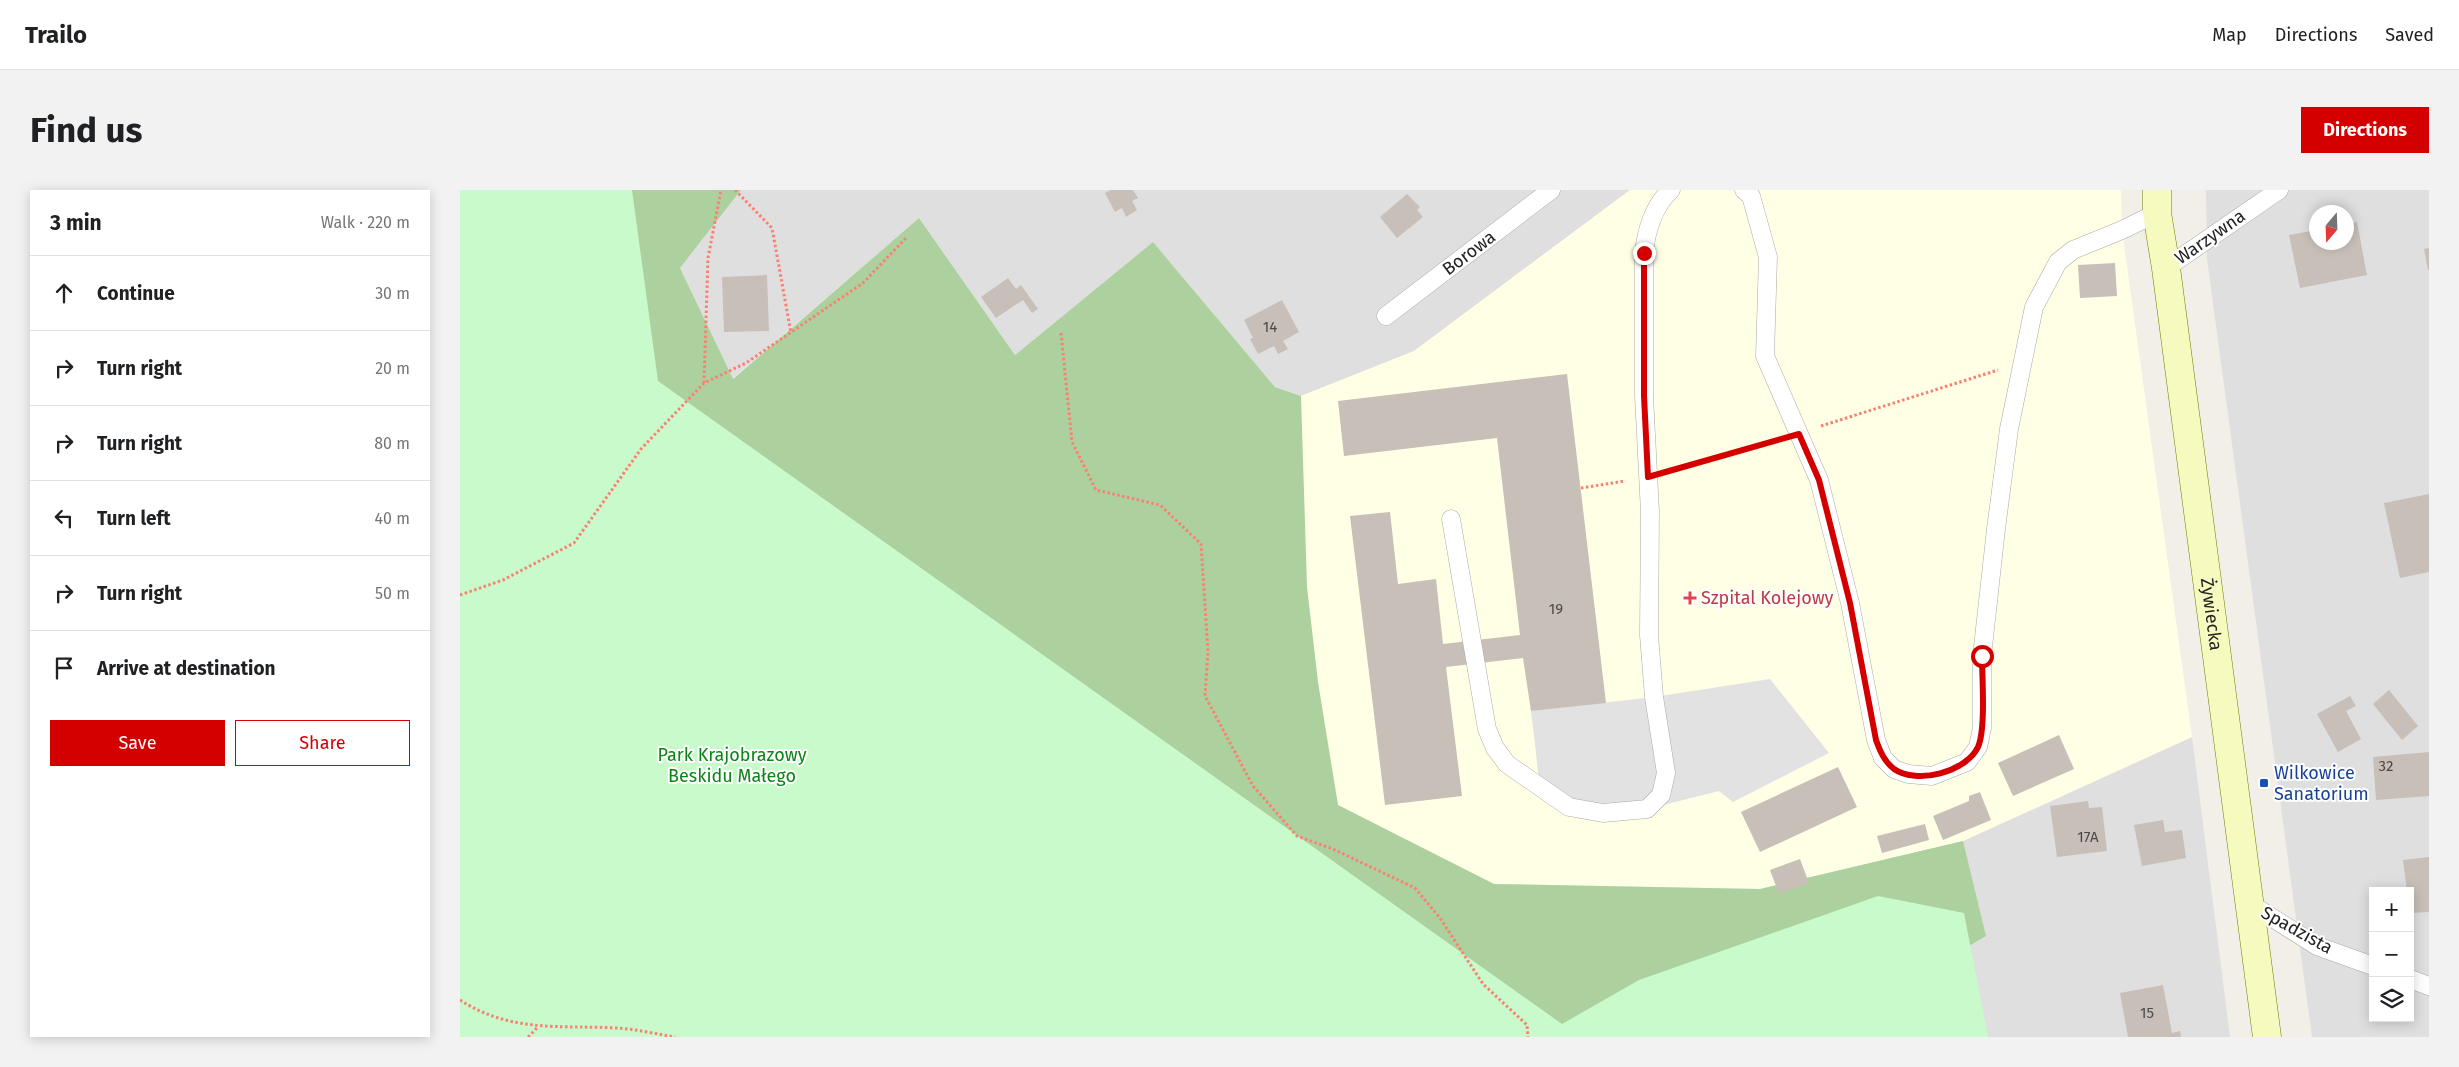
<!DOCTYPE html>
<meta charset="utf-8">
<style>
body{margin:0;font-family:"Fira Sans",sans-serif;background:#f2f2f2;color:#202124}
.controls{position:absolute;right:15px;bottom:15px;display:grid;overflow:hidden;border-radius:0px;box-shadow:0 2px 12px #0003}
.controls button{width:45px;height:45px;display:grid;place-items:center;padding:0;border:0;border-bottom:1px solid #e0e0e0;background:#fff;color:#202124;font:25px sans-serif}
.compass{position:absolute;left:1849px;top:15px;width:45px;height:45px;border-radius:50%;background:#fff;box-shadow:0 2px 12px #0003;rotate:199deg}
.stop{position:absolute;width:15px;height:15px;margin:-11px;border:4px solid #d40000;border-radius:50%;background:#fff}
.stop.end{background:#d40000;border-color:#fff;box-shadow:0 1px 5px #0008}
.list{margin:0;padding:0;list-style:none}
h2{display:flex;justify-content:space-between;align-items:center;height:65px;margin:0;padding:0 20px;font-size:21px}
h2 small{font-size:16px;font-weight:400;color:#757577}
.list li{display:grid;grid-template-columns:32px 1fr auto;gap:15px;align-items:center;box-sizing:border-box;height:75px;padding:0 20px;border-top:1px solid #e0e0e0}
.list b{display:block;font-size:19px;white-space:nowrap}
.list em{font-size:16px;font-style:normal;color:#757577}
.actions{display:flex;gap:10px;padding:15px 20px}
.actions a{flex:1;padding:11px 0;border:1px solid #d40000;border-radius:0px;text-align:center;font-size:18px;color:#d40000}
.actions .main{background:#d40000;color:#fff}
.icon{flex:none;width:28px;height:28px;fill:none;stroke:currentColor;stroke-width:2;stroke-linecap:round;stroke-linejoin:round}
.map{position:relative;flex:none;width:1969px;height:847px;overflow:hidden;border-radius:0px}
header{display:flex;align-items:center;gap:30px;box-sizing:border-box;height:70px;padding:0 25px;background:#fff;border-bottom:1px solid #e0e0e0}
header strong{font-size:24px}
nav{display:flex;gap:28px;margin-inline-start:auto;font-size:18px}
.intro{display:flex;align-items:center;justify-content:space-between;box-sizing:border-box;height:120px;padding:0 30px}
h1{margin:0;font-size:35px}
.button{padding:12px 22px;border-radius:0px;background:#d40000;color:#fff;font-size:18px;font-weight:700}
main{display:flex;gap:30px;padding:0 30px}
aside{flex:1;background:#fff;border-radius:0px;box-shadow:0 2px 12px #0003}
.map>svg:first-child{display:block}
</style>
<header>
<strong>Trailo</strong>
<nav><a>Map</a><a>Directions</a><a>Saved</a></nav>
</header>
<div class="intro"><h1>Find us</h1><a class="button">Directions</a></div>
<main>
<aside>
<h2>3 min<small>Walk · 220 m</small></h2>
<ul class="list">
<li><svg class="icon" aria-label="ahead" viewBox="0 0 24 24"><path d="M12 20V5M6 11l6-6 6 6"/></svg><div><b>Continue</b></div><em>30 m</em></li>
<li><svg class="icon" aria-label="right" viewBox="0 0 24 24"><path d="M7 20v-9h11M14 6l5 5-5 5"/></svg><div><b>Turn right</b></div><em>20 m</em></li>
<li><svg class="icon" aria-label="right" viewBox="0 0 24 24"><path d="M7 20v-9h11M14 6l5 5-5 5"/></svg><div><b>Turn right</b></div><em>80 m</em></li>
<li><svg class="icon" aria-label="left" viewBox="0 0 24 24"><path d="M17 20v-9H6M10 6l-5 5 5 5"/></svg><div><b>Turn left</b></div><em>40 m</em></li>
<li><svg class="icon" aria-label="right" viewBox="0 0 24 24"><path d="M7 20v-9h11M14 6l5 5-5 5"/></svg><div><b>Turn right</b></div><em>50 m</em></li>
<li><svg class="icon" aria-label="arrive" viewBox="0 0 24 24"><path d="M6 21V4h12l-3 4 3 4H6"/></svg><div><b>Arrive at destination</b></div></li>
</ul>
<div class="actions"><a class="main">Save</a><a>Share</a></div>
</aside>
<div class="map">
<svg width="1969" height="847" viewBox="0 0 1969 847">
<rect width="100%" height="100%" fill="#f2efe9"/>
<!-- residential -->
<g fill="#e0dfdf" fill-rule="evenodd">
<polygon points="281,0 1170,0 954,161 841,206 815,197 693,52 555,165 459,28 272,189 220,78"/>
<path d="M1746,0H1969V847H1852L1747,69ZM1856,22H1886V52H1856ZM1913,701H1950V828H1913Z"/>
<polygon points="1732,547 1770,847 1168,847 1300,699 1503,651"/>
</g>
<!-- education -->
<polygon fill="#ffffe5" points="1170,0 1661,0 1662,40 1732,547 1503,651 1300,699 1034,694 878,615 857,492 637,324 841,206 954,161"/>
<!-- forest -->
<polygon fill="#add19e" points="0,0 281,0 220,78 273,189 459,28 555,165 693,52 815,197 841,206 847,397 858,492 878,615 1034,694 1300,699 1503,651 1526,746 1466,781 1418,835 0,847"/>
<!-- park -->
<polygon fill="#c8facc" points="0,0 172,0 198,191 1102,834 1179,790 1418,706 1504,723 1528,847 0,847"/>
<!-- parking -->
<polygon fill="#e2e2e2" points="1310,489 1369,563 1273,612 1259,601 1187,619 1143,623 1081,606 1071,521 1194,507"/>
<!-- building -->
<g fill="#c7bfb8">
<polygon points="651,0 673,0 678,8 672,11 677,20 666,27 662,18 655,22 645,3"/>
<polygon points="947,4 960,17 957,20 963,27 937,48 920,27"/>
<polygon points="1897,32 1907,85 1840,98 1829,45 1856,40 1856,52 1886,52 1886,34"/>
<polygon points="1969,58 1969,80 1968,80 1964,59"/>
<polygon points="1655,73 1657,106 1620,108 1618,75"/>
<polygon points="307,85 309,141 264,142 262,87"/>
<polygon points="548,88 556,99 561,95 578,119 572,123 563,110 536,128 521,107"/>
<polygon points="822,110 839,142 823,151 828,159 818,164 814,156 798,164 790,149 793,148 784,130"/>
<polygon points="1107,184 1146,513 1071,521 1063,468 986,477 1002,606 925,615 890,326 930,322 938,394 976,389 983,454 1060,445 1037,248 884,266 878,211"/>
<polygon points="1969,304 1969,382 1940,388 1924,313"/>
<polygon points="1929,500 1958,536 1942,550 1913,514"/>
<polygon points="1890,506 1896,516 1886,521 1901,549 1878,562 1857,524"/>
<polygon points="1599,545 1614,579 1553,606 1538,573"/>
<polygon points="1969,562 1969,606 1916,610 1913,567"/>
<polygon points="1378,577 1397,617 1300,662 1281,622"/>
<polygon points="1520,602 1531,630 1483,650 1473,626 1509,611 1509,606"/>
<polygon points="1628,611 1629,618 1642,617 1647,661 1597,667 1590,616"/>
<polygon points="1703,630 1705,642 1722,640 1726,668 1682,676 1674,635"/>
<polygon points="1465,634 1469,650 1422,663 1417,646"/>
<polygon points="1969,667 1969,722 1950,723 1950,701 1947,701 1943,670"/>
<polygon points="1340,669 1349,693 1319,704 1310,680"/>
<polygon points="1703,795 1712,843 1720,841 1721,847 1668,847 1660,803"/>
</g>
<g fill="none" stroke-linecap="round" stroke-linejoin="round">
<defs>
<g id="service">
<polyline points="1284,0 1291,6 1308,67 1305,166 1359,290 1390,413 1416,550 1423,568 1434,579 1448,584 1472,586 1507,572 1518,557 1522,538 1522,466 1536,339 1549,239 1574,117 1598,72 1613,60 1662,40 1697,23"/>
<polyline points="1706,78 1819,0"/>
<polyline points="926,126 1091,0"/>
<path d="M991,329L1027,539L1035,558L1047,574L1109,617L1143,623L1187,619L1201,605L1206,583L1194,507L1189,445L1190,322L1184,206V63C1186,41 1194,15 1211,0"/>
<polyline points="1789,713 1857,756 1913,776"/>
<polyline points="1950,789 1969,796"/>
</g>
<g id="secondary">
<path id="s1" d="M1697,0V23L1706,78L1807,847"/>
</g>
</defs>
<!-- service casing -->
<use href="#service" stroke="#a9a9a9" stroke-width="19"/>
<!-- secondary casing -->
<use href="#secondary" stroke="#707d05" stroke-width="29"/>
<!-- path -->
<g stroke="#fa8072" stroke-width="3" stroke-dasharray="2.5 2.5" stroke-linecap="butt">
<polyline points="275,0 312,38 331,143"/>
<polyline points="601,143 612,252 636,300 700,315 741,354 748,461 745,506 793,596 837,646 873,659 955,698 980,728 1023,794 1067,835 1068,847"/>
<polyline points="244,193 248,68 261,0"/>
<polyline points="1361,236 1538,180"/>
<polyline points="1212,280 1317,250"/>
<polyline points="1121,298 1165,291"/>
<polyline points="0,405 43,390 114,353 181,259 244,193 286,173 403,93 447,47"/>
<path d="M0,810C51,843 100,835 157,838C176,839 196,844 215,847"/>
<polyline points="68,847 77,838"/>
</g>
<!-- service -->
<use href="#service" stroke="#fff" stroke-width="18"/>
<!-- secondary -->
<use href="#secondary" stroke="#f7fabf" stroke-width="28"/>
</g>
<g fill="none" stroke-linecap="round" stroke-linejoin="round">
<!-- route -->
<path stroke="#d40000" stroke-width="6" d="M1184,63V206L1188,287L1339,244L1359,290L1390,413L1416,550C1420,561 1424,571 1434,579C1457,595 1506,582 1518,557C1526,539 1522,487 1522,466"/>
</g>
<!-- markers -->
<path fill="#e0444e" stroke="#fff" stroke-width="2" d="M1227.5 400.5h5v5h5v5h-5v5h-5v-5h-5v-5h5z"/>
<rect fill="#1a4fb4" stroke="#fff" stroke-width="2" x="1799" y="588" width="10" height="10" rx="2.5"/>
<g text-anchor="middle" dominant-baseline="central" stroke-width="4" stroke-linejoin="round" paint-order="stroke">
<!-- number labels -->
<g font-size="15" fill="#4b4948">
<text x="810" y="137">14</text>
<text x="1096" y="419">19</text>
<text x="1926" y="576">32</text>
<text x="1628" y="647">17A</text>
<text x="1687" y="823">15</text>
</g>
<!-- street labels -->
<g font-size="18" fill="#222" stroke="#fff">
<text transform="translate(1750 47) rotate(-35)">Warzywna</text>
<text transform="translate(1009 63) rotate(-37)">Borowa</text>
<text stroke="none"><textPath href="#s1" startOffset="428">Żywiecka</textPath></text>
<text transform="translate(1837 740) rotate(29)">Spadzista</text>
</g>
<!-- health labels -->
<g font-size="18" fill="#be3a42" stroke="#fff" text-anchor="start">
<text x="1241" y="408">Szpital Kolejowy</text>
</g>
<!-- park labels -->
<g font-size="18" fill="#0c8416" stroke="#fff">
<text x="272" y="565">Park Krajobrazowy<tspan x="272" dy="21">Beskidu Małego</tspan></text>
</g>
<!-- transit labels -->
<g font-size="18" fill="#164399" stroke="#fff" text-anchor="start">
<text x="1814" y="583">Wilkowice<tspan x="1814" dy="21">Sanatorium</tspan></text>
</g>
</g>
</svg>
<div class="controls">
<button>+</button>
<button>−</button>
<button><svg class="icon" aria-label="layers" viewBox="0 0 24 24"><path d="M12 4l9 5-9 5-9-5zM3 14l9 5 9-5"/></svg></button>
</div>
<svg class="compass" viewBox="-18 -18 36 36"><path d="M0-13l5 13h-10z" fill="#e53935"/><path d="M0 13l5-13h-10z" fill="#757577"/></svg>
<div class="stop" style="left:1522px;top:466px"></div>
<div class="stop end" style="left:1184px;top:63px"></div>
</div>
</main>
